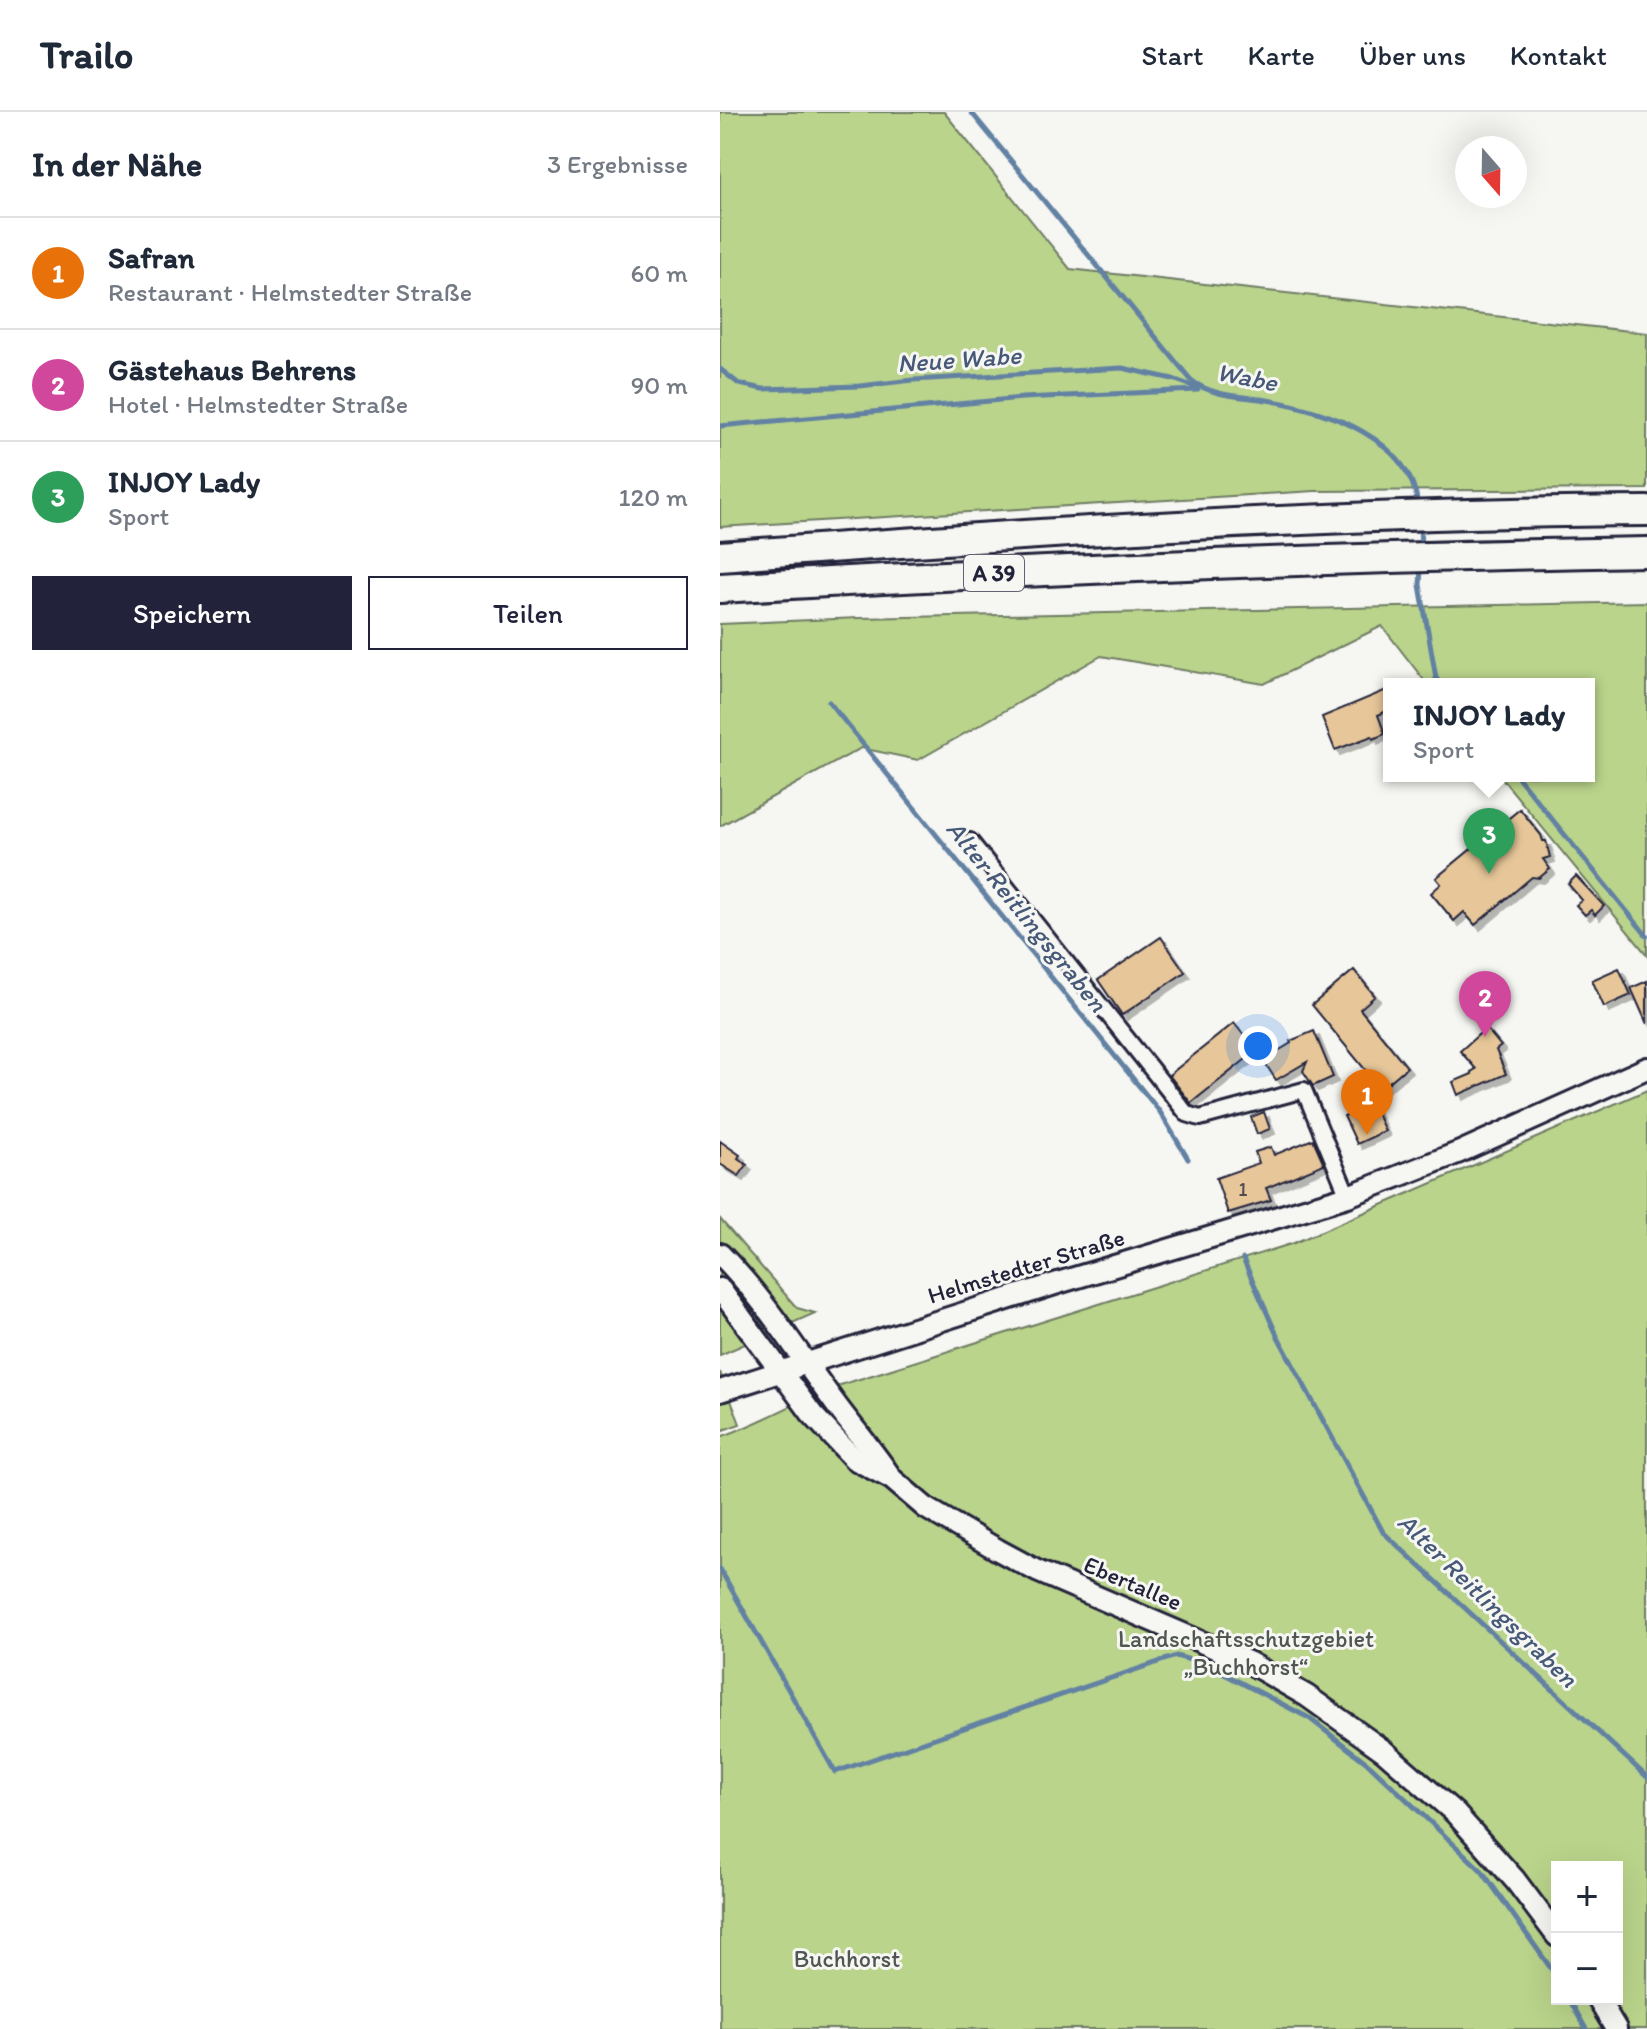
<!DOCTYPE html>
<html lang="de">
<meta charset="utf-8">
<style>
body{margin:0;font-family:Itim,sans-serif;background:#f6f6f7;color:#1f2937}
.controls{position:absolute;right:24px;bottom:24px;display:grid;overflow:hidden;border-radius:0px;box-shadow:0 8px 32px #0002}
.controls button{width:72px;height:72px;display:grid;place-items:center;padding:0;border:0;border-bottom:2px solid #e0e1e3;background:#fff;color:#1f2937;font:40px sans-serif}
.compass{position:absolute;left:735px;top:24px;width:72px;height:72px;border-radius:50%;background:#fff;box-shadow:0 8px 32px #0002;rotate:160deg}
.you{position:absolute;left:538px;top:934px;width:28px;height:28px;margin:-20px;border:6px solid #fff;border-radius:50%;background:#1a73e8;box-shadow:0 0 0 12px #1a73e833}
.badge{display:grid;place-items:center;width:52px;height:52px;border-radius:50%;background:#22223b;color:#fff;font-size:26px;font-weight:700}
.pin{position:absolute;translate:-50% -66px;filter:drop-shadow(0 2px 4px #0008)}
.pin::after{content:'';position:absolute;top:42px;width:28px;height:24px;background:inherit;clip-path:polygon(0 0,100% 0,50% 100%)}
.popup{position:absolute;left:663px;top:566px;width:212px;height:104px;box-sizing:border-box;display:grid;place-content:center;border-radius:0px;background:#fff;filter:drop-shadow(0 2px 6px #0005);font-size:26px;white-space:nowrap;color:#747a83}
.popup b{font-size:30px;color:#1f2937}
.popup::after{content:'';position:absolute;left:50%;top:100%;margin-left:-16px;border:16px solid transparent;border-top-color:#fff}
.list{margin:0;padding:0;list-style:none}
h2{display:flex;justify-content:space-between;align-items:center;height:104px;margin:0;padding:0 32px;font-size:34px}
h2 small{font-size:26px;font-weight:400;color:#747a83}
.list li{display:grid;grid-template-columns:52px 1fr auto;gap:24px;align-items:center;box-sizing:border-box;height:112px;padding:0 32px;border-top:2px solid #e0e1e3}
.list b{display:block;font-size:30px;white-space:nowrap}
.list p{margin:0;font-size:26px;white-space:nowrap;color:#747a83}
.list em{font-size:26px;font-style:normal;color:#747a83}
.actions{display:flex;gap:16px;padding:24px 32px}
.actions a{flex:1;padding:18px 0;border:2px solid #22223b;border-radius:0px;text-align:center;font-size:28px;color:#22223b}
.actions .main{background:#22223b;color:#fff}
.map{position:relative;flex:none;width:927px;height:1917px;overflow:hidden}
header{display:flex;align-items:center;gap:48px;box-sizing:border-box;height:112px;padding:0 40px;background:#fff;border-bottom:2px solid #e0e1e3}
header strong{font-size:38px}
nav{display:flex;gap:44px;margin-inline-start:auto;font-size:28px}
main{display:flex}
aside{flex:1;background:#fff}
.map>svg:first-child{display:block}
</style>
<header>
<strong>Trailo</strong>
<nav><a>Start</a><a>Karte</a><a>Über uns</a><a>Kontakt</a></nav>
</header>
<main>
<aside>
<h2>In der Nähe<small>3 Ergebnisse</small></h2>
<ul class="list">
<li><span class="badge" style="background:#e8710a">1</span><div><b>Safran</b><p>Restaurant · Helmstedter Straße</p></div><em>60 m</em></li>
<li><span class="badge" style="background:#d1479c">2</span><div><b>Gästehaus Behrens</b><p>Hotel · Helmstedter Straße</p></div><em>90 m</em></li>
<li><span class="badge" style="background:#2e9e5b">3</span><div><b>INJOY Lady</b><p>Sport</p></div><em>120 m</em></li>
</ul>
<div class="actions"><a class="main">Speichern</a><a>Teilen</a></div>
</aside>
<div class="map">
<svg width="927" height="1917" viewBox="0 0 927 1917">
<defs>
<filter id="shadow"><feDropShadow dx="5" dy="5" stdDeviation="0" flood-color="#0004"/></filter>
</defs>
<rect width="100%" height="100%" fill="#f6f6f2"/>
<filter id="ink" filterUnits="userSpaceOnUse"><feTurbulence type="fractalNoise" baseFrequency=".0125" numOctaves="2"/><feDisplacementMap in="SourceGraphic" scale="16" xChannelSelector="R" yChannelSelector="G"/><feConvolveMatrix kernelMatrix="1 2 1 2 8 2 1 2 1" color-interpolation-filters="sRGB"/></filter>
<g filter="url(#ink)">
<!-- green -->
<g fill="#bad48b" stroke="#6e7b63" stroke-width="2" fill-rule="evenodd">
<polygon points="0,0 224,0 350,157 927,221 927,377 595,379 0,415"/>
<polygon points="927,490 927,843 780,664 869,664 869,572 707,572 662,514 544,572 381,544 198,648 141,636 0,714 0,512 139,506"/>
<path d="M927,978V1917H0V1325C39,1312 75,1290 114,1275L574,1131ZM837,1755H897V1887H837Z"/>
<polygon points="0,1107 77,1196 95,1201 0,1243"/>
<polygon points="0,1260 20,1312 0,1319"/>
</g>
<g fill="none" stroke-linecap="round" stroke-linejoin="round">
<!-- stream -->
<g stroke="#6281a3" stroke-width="5">
<path d="M251,0L471,268C492,285 522,284 547,288C606,298 691,326 698,394"/>
<polyline points="0,257 19,272 43,277 140,274 193,268 402,256 453,267 478,276"/>
<polyline points="0,314 302,286 478,278"/>
<polyline points="700,412 701,438"/>
<polyline points="701,456 700,473 716,566 721,572"/>
<polyline points="109,590 440,1000 468,1047"/>
<polyline points="797,664 927,824"/>
<polyline points="523,1147 556,1221 663,1420 927,1665"/>
<polyline points="0,1457 115,1660 456,1544 485,1552 589,1606 651,1654 762,1759 837,1865"/>
<polyline points="849,1887 866,1917"/>
</g>
</g>
<!-- building -->
<g fill="#e7c799" stroke="#22223b" stroke-width="2" filter="url(#shadow)">
<polygon points="669,577 669,598 658,603 665,622 653,627 652,624 615,638 602,605"/>
<polygon points="800,697 821,723 823,729 826,729 830,745 823,747 830,757 819,766 812,765 755,813 744,800 734,809 711,781 721,772 716,766"/>
<polygon points="856,764 884,794 875,803 871,798 865,803 856,793 862,788 848,772"/>
<polygon points="441,825 465,860 402,903 378,868"/>
<polygon points="899,856 911,883 884,895 872,868"/>
<polygon points="634,858 655,884 640,897 687,955 661,977 592,893"/>
<polygon points="927,869 927,912 911,876"/>
<polygon points="514,911 536,939 471,991 449,963"/>
<polygon points="766,916 781,934 776,938 786,962 738,983 733,970 752,962 751,960 756,957 740,939"/>
<polygon points="594,919 613,965 593,974 583,959 587,950 556,968 543,948 571,931 570,929"/>
<polygon points="652,991 665,1019 637,1032 624,1004"/>
<polygon points="544,1000 550,1017 537,1022 531,1005"/>
<polygon points="593,1027 604,1052 546,1076 551,1088 508,1101 496,1066 539,1051 535,1040 551,1035 554,1043"/>
<polygon points="0,1029 20,1043 18,1046 27,1053 19,1064 0,1052"/>
</g>
<g fill="none" stroke-linecap="round" stroke-linejoin="round">
<defs>
<polyline id="street" points="250,729 467,1002 480,1006 584,978 628,1084"/>
<g id="secondary">
<path d="M0,1142C44,1186 77,1240 114,1290C132,1315 153,1338 170,1364"/>
<polyline points="0,1177 92,1302 134,1347 172,1367 206,1396 278,1438 317,1459 530,1551 587,1584 664,1639 735,1701 795,1768 837,1824"/>
<polyline points="0,1279 341,1170 628,1084 740,1040 927,956"/>
<polyline points="878,1887 896,1917"/>
</g>
<g id="highway">
<path d="M0,444C308,421 618,401 927,399"/>
<path d="M0,476C309,458 618,445 927,440"/>
</g>
</defs>
<!-- street casing -->
<use href="#street" stroke="#22223b" stroke-width="20"/>
<!-- secondary casing -->
<use href="#secondary" stroke="#22223b" stroke-width="26"/>
<!-- highway casing -->
<use href="#highway" stroke="#22223b" stroke-width="34"/>
<!-- street -->
<use href="#street" stroke="#f6f6f2" stroke-width="14"/>
<!-- secondary -->
<use href="#secondary" stroke="#f6f6f2" stroke-width="20"/>
<!-- highway -->
<use href="#highway" stroke="#f6f6f2" stroke-width="28"/>
</g>
</g>
<g text-anchor="middle" dominant-baseline="central" stroke-width="6" stroke-linejoin="round" paint-order="stroke">
<!-- number labels -->
<g font-size="20" fill="#534b52">
<text x="523" y="1077">1</text>
</g>
<!-- shield labels -->
<rect fill="#f6f6f2" stroke="#626272" stroke-width="2" x="244" y="443" width="60" height="36" rx="6"/>
<g font-size="22" font-weight="bold" fill="#22223b">
<text x="274" y="461">A 39</text>
</g>
<!-- street labels -->
<g font-size="24" fill="#22223b" stroke="#f6f6f2">
<text transform="translate(306 1154) rotate(-17)">Helmstedter Straße</text>
<text transform="translate(413 1471) rotate(23)">Ebertallee</text>
</g>
<!-- park labels -->
<g font-size="24" fill="#505753" stroke="#f6f6f2">
<text x="526" y="1526">Landschaftsschutzgebiet<tspan x="526" dy="28">„Buchhorst“</tspan></text>
<text x="127" y="1846">Buchhorst</text>
</g>
<!-- water labels -->
<g font-size="26" font-style="italic" fill="#475978" stroke="#f6f6f2">
<text transform="translate(239 247) rotate(-4)">Neue Wabe</text>
<text transform="translate(527 265) rotate(11)">Wabe</text>
<text transform="translate(307 804) rotate(51)">Alter Reitlingsgraben</text>
<text transform="translate(768 1488) rotate(44)">Alter Reitlingsgraben</text>
</g>
</g>
</svg>
<div class="controls">
<button>+</button>
<button>−</button>
</div>
<svg class="compass" viewBox="-18 -18 36 36"><path d="M0-13l5 13h-10z" fill="#e53935"/><path d="M0 13l5-13h-10z" fill="#747a83"/></svg>
<div class="you"></div>
<div class="pin badge" style="left:647px;top:1023px;background:#e8710a">1</div>
<div class="pin badge" style="left:765px;top:925px;background:#d1479c">2</div>
<div class="pin badge" style="left:769px;top:762px;background:#2e9e5b">3</div>
<div class="popup"><b>INJOY Lady</b>Sport</div>
</div>
</main>
